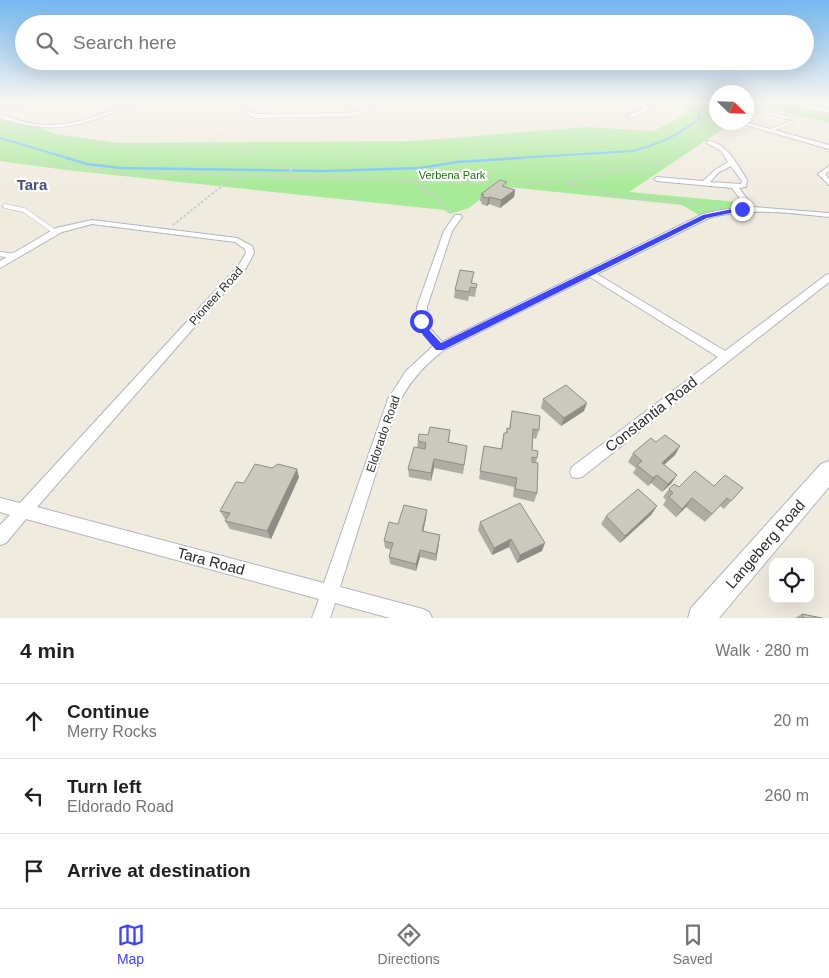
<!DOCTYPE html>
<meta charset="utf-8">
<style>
body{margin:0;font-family:Arial,sans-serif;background:#f2f2f2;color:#202124}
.controls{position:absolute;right:15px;bottom:15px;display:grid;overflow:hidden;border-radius:10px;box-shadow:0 5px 20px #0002}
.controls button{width:45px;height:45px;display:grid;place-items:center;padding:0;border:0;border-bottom:1px solid #e0e0e0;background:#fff;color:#202124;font:25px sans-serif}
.compass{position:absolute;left:709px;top:85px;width:45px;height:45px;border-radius:50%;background:#fff;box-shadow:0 5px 20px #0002;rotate:113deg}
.stop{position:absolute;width:15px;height:15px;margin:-11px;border:4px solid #3c44ff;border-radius:50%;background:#fff}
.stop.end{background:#3c44ff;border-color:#fff;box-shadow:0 1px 5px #0008}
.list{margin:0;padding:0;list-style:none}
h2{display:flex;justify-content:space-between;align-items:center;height:65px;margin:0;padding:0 20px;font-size:21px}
h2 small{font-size:16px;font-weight:400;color:#757577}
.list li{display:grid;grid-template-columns:32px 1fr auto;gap:15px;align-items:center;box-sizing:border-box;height:75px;padding:0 20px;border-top:1px solid #e0e0e0}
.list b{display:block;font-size:19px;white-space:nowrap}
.list p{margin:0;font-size:16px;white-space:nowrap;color:#757577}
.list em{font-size:16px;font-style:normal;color:#757577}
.icon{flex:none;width:28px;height:28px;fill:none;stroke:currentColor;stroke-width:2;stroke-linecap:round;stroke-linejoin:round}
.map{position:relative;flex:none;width:829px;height:618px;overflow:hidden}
.search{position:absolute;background:#fff;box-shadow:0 5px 20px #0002;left:15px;right:15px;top:15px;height:55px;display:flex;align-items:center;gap:12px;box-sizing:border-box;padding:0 18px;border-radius:28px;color:#757577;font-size:19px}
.sheet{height:290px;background:#fff}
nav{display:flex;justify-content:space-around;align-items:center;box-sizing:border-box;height:70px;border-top:1px solid #e0e0e0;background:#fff;font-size:14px;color:#757577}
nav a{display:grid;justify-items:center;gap:2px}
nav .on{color:#3c44ff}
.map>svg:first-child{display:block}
</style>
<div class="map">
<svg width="829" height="618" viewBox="0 0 829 618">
<rect width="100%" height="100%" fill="#f0ebdf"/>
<!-- green -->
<g fill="#a7ea97">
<polygon points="678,103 707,103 716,113 716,122 732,123 629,192 738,202 739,207 716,210 699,215 682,205 498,186 469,208 450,214 444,210 66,170 0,161 0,119 45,129 55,134 118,143 413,141 586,127 654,131 686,114"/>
<polygon points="747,103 786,103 829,112 829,123"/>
</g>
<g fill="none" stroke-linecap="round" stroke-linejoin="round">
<!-- stream-far1 -->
<g stroke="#6abefa" stroke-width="2">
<polyline points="0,138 71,159"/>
<path d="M501,159L633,151C658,144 681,135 700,117L698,112L683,103"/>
</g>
<!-- stream -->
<polyline stroke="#6abefa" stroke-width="2.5" points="67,158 87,164 121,168 326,171 420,168 457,162 521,158"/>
<defs>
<g id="lane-far2">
<polyline points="746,108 789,118"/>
<polyline points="0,109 19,103"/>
<polyline points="769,131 792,122"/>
</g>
<polyline id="lane-far1" points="5,206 24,210 55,232"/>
<polyline id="lane" points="0,254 14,256"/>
<g id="street">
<path d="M130,103H135C127,108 116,112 107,115C68,131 39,131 0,118V114C12,118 22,122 34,124C68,129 100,115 130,103Z"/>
<polygon points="253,103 257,103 247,111 256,114 348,113 358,111 368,103 372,103 362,113 348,117 255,118 242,111"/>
<polygon points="642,103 646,103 648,110 632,118 628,118 628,116 643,108"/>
<polygon points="709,103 713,103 716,107 716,110 714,110"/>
<polygon points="735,122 745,122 829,145 829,149"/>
<path d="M707,141C726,141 738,166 747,180L746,187L739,188L753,207L829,213V217C788,213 749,207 709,218L597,274L725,351L826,275L829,274V282L582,477L577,478L572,477L570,472L572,467L718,357L590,277L444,350C423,366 407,384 396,409L340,587L423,609L429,612L432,618H390L335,603L330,618H312L319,599L26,519L6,543L0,545V525L10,515L0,512V498L20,503L239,265L246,253L245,249L235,242L92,224L62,232L0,268V261L56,228L92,220L237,238L252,246L254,253L246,268L37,507L324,583L388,399L406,371L433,346L418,327L417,307L444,231L455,215H461L462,217L452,231L427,307L428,326L442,342L703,214L721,210L746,207L732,188L657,181L654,179L657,177L703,181L715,170L728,162L721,151L707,143ZM731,166L742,181L741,184L710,182L719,172Z"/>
<polygon points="829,166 829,171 825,174 829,179 829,185 818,174"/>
</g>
<g id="secondary">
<polygon points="787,103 799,103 829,109 829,113"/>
<polygon points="829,461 829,487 719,618 688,618 691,608 821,464"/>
</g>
</defs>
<!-- lane-far2 casing -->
<use href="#lane-far2" stroke="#b3b3c2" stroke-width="4"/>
<!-- lane-far1 casing -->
<use href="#lane-far1" stroke="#b3b3c2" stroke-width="5"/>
<!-- lane casing -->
<use href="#lane" stroke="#b3b3c2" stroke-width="6"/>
<!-- street casing -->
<use href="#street" stroke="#b3b3c2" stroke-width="2"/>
<!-- secondary casing -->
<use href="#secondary" stroke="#b3b3c2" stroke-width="2"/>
<!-- path-far1 -->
<g stroke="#cdcdcd" stroke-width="1" stroke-dasharray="2 1" stroke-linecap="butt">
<path d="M52,134C71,140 100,145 120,146C148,147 246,138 262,159"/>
<polyline points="708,135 723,122"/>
<polyline points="205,145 244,119"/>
<polyline points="0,156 23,159"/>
<polyline points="672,159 701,140"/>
</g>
<!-- path -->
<g stroke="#cdcdcd" stroke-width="2" stroke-dasharray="2.5 2" stroke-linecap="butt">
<polyline points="14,158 136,175 154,173 414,180 451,212"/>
<polyline points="261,158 265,163 292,170 287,177"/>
<polyline points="415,180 499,183"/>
<path d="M564,182C609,200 660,197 708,206"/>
<polyline points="505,183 564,182 669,161 674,158"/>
<polyline points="173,225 222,186 239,176"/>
</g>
<!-- lane-far2 -->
<use href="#lane-far2" stroke="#fff" stroke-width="2.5"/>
<!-- lane-far1 -->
<use href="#lane-far1" stroke="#fff" stroke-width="4"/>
<!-- lane -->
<use href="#lane" stroke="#fff" stroke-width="4.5"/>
<!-- street -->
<use href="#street" fill="#fff" fill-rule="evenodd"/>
<!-- secondary -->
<use href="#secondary" fill="#fff" fill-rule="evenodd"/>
</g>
<!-- wall -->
<g fill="#afaca3">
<polygon points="506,187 515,190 514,197 500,208 489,204 487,206 481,204 482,202 480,201 481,194"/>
<polygon points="473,280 472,283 477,284 475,297 469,296 468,301 454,298 455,290"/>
<polygon points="543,399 584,411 561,426 541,408"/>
<polygon points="512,411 539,430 536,439 533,438 532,450 537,458 536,463 537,493 534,502 513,497 514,487 479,479 484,446 501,449 504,433 506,433 507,428 509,429"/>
<polygon points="450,430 449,442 467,446 463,474 434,468 431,481 409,477 408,469 417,448 418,441 428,435"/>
<polygon points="656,442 680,446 675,455 664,465 671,484 662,492 651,483 648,486 633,473 636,468 628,462 633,453"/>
<polygon points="272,468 299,477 271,539 230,529 225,521 226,520 225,519 220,511 244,483"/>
<polygon points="714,486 743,488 724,509 720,506 705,522 686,507 676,517 663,505 666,500 663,497 669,489 679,487"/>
<polygon points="657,506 651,515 620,543 601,524 606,516"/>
<polygon points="426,518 423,531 439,543 436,561 420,557 416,571 390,564 389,557 391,550 385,548 384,541"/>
<polygon points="480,522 542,551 517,563 509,547 492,555 478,530"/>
<polygon points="802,614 822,618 795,618"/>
</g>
<!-- shaded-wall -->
<g fill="#8e8c85">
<polygon points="515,190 514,197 500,208 501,200"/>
<polygon points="490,197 489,204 487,206 488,198"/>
<polygon points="587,403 584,411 561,426 564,418"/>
<polygon points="680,446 675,455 657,471 662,463"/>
<polygon points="434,459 434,468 431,481 431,473"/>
<polygon points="297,469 299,477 271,539 267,531"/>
<polygon points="657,475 651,483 648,486 653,478"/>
<polygon points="677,475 671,484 662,492 668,484"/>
<polygon points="692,498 686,507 676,517 682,509"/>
<polygon points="657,506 651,515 620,543 625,536"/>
<polygon points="427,510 426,518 422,538 422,531"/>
<polygon points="440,535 439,543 436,561 436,554"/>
<polygon points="511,539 509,547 492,555 494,548"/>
<polygon points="545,543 542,551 517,563 520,555"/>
<polygon points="420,550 420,557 416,571 416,564"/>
</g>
<!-- building -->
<g fill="#cbc8be" stroke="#8e8c85">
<polygon points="500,180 507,182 502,186 515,190 501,200 490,197 488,198 482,197 484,195 481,194"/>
<polygon points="460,270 474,272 471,283 477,284 476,288 470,287 469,292 455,290"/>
<polygon points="566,385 587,403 564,418 543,399"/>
<polygon points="512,411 540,416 539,430 533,429 532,450 538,451 537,458 532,457 532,462 538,463 537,493 515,489 517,478 480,471 484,446 502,449 504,433 507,433 507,428 510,429"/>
<polygon points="430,427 450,430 448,442 467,446 464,465 434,459 431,473 408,469 414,447 425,449 426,443 418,441 419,434 428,435"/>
<polygon points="665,435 680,446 662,463 677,475 668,484 657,475 653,478 637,465 642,461 633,453 651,438 656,442"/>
<polygon points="255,464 272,468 278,464 297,469 267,531 225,521 230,513 220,511 236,482 244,483"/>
<polygon points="695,471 714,486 725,475 743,488 731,501 727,498 712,514 692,498 682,509 669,497 673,493 669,489 674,484 679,487"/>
<polygon points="638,489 657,506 625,536 606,516"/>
<polygon points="520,503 545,543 520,555 511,539 494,548 480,522"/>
<polygon points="404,505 427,510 422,531 440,535 436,554 420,550 416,564 389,557 393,543 384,541 389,522 398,524"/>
<polygon points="802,614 822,618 804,618"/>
</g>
<!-- sky -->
<linearGradient id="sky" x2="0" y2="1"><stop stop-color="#75b8ef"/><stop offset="0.54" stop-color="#f8f6f1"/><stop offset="1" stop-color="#f8f6f1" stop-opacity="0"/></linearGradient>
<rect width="829" height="189" fill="url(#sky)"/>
<!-- route -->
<polygon fill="#3c44ff" points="742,207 744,210 707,218 443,350 436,350 423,335 417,321 421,318 424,319 430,331 441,343 703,215"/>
<g text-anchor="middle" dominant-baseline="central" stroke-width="4.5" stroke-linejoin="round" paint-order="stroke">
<!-- far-park labels -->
<g font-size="11" fill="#1a7314" stroke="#fff">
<text x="452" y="175">Verbena Park</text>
</g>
<!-- street labels -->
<g font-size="12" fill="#2d2d2d" stroke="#fff">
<text transform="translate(216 296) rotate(-48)">Pioneer Road</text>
<text transform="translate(383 434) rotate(-71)">Eldorado Road</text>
</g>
<!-- far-district labels -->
<g font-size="15" font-weight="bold" fill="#484a83" stroke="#fff">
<text x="32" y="184">Tara</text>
</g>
<!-- near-street labels -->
<g font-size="15" fill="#2d2d2d" stroke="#fff">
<text transform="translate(651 414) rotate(-38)">Constantia Road</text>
<text transform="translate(765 544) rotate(-49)">Langeberg Road</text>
<text transform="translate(211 561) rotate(15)">Tara Road</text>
</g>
</g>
</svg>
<div class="controls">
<button><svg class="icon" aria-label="locate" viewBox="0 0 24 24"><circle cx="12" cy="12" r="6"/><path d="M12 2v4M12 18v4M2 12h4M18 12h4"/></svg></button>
</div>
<svg class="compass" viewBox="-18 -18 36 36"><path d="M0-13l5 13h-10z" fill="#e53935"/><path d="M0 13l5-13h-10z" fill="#757577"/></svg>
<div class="stop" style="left:421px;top:321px"></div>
<div class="stop end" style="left:742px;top:209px"></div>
<div class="search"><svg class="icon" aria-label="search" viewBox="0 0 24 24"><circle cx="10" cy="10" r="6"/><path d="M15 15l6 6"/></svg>Search here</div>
</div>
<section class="sheet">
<h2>4 min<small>Walk · 280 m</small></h2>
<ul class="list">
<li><svg class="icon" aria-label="ahead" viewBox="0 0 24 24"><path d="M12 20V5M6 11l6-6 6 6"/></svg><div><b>Continue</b><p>Merry Rocks</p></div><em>20 m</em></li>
<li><svg class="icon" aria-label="left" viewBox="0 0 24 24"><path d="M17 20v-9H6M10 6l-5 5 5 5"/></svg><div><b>Turn left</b><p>Eldorado Road</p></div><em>260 m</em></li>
<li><svg class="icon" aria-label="arrive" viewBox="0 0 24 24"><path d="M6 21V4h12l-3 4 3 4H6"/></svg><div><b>Arrive at destination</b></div></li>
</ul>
</section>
<nav>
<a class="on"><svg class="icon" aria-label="map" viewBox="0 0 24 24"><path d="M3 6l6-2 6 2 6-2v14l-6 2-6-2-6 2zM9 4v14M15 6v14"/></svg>Map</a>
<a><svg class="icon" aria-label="directions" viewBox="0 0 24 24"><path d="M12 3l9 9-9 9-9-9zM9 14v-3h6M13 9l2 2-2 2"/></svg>Directions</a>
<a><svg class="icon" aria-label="saved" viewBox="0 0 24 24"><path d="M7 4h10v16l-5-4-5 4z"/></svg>Saved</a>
</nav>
